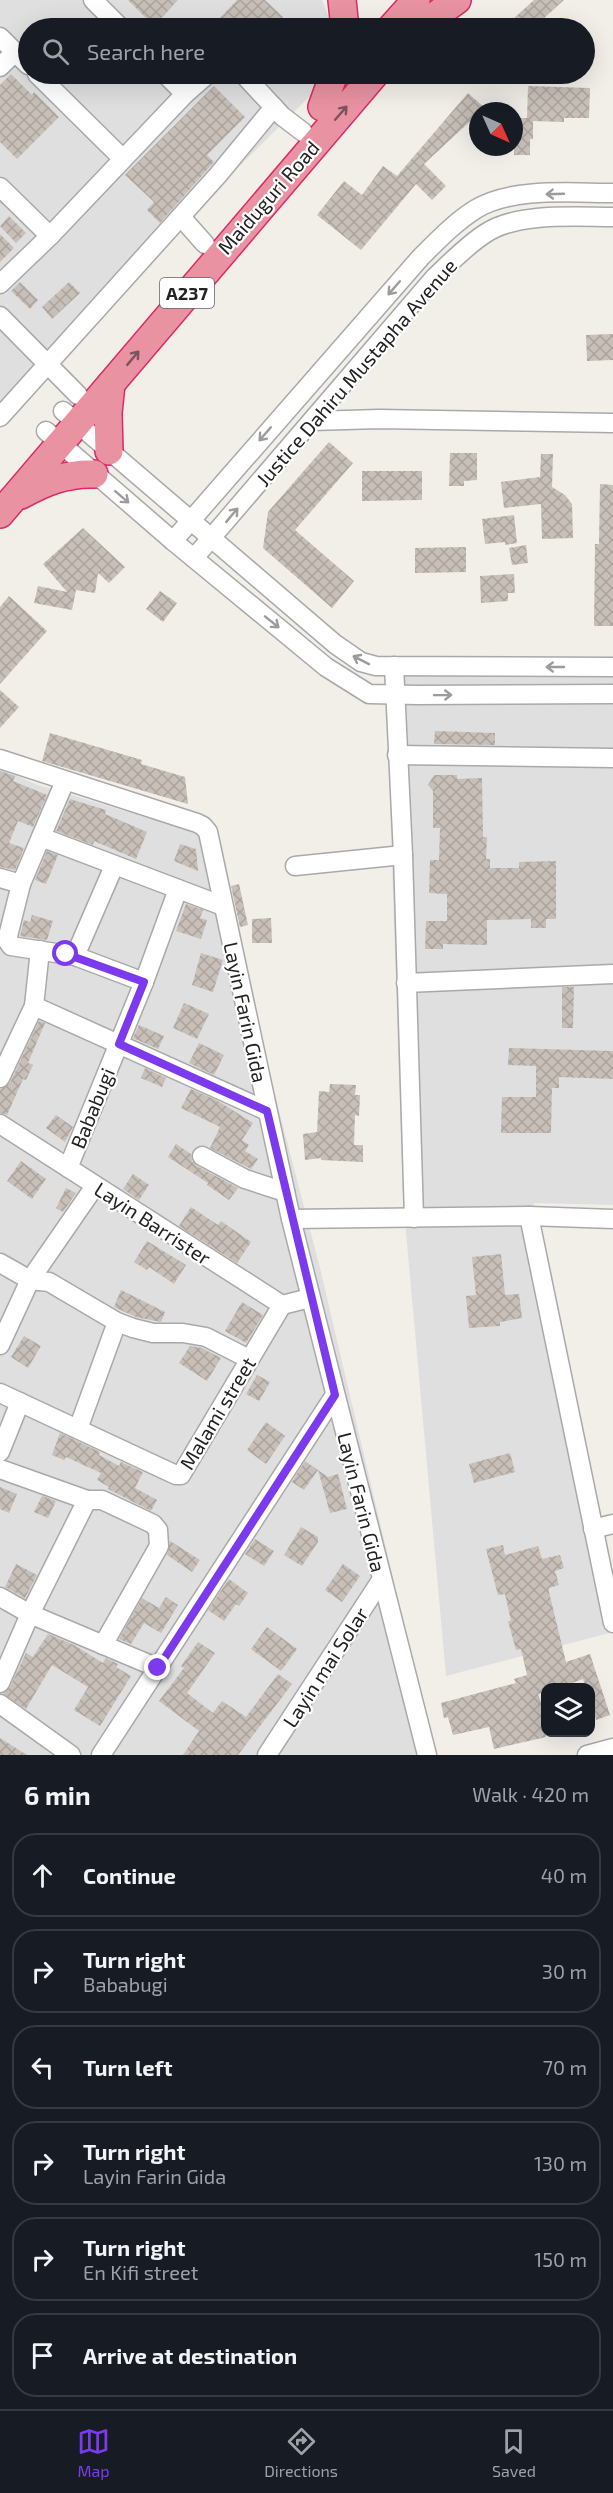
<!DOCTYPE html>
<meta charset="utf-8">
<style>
body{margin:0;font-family:"Exo 2",sans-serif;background:#20242c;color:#f1f3f6}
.controls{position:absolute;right:18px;bottom:18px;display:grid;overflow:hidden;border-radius:12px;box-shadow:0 6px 24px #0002}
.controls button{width:54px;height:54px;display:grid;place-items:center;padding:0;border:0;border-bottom:2px solid #363941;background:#171b24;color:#f1f3f6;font:30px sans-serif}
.compass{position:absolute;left:469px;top:102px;width:54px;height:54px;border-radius:50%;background:#171b24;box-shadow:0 6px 24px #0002;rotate:135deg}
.stop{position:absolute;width:18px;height:18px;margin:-14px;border:4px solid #7c3aed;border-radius:50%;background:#fff}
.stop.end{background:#7c3aed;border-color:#fff;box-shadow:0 2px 6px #0008}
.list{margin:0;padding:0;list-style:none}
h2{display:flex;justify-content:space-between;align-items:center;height:78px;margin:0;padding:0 24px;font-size:26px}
h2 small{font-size:20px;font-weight:400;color:#9ea1a6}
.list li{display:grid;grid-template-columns:39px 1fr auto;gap:18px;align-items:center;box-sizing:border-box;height:84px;margin:0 12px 12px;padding:0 12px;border:2px solid #363941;border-radius:24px}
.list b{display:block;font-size:22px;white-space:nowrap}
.list p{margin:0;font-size:20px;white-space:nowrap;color:#9ea1a6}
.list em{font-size:20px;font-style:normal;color:#9ea1a6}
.icon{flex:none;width:33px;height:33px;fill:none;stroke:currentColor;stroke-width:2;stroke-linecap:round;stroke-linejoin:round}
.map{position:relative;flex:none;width:613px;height:1755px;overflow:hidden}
.search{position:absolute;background:#171b24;box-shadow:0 6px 24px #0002;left:18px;right:18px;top:18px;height:66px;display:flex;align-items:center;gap:15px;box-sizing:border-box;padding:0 21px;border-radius:33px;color:#9ea1a6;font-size:22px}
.sheet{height:654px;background:#171b24}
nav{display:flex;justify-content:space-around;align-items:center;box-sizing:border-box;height:84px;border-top:2px solid #363941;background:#171b24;font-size:16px;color:#9ea1a6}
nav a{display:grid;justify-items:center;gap:3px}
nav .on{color:#7c3aed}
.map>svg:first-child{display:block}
</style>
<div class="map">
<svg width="613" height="1755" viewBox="0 0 613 1755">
<defs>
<pattern id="building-cross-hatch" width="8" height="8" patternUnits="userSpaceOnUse" patternTransform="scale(1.5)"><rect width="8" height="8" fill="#c7bfb8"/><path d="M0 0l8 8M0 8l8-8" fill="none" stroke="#aba49e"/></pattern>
</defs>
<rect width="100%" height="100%" fill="#f2efe9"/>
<!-- residential -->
<g fill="#e0dfdf">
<polygon points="0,0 322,0 333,28 28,28 28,74 332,74 0,405"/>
<polygon points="613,667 613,1205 534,1203 613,1617 613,1632 446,1676 403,1199 386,677"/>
<polygon points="0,768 35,784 205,835 218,877 320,1268 422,1701 430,1755 0,1755"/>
</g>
<!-- building -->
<g fill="url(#building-cross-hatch)">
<polygon points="128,0 178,0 154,26"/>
<polygon points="237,0 265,0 283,17 272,28 224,28 217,21"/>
<polygon points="534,0 564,0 542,20 550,28 503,28"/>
<polygon points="11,74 32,95 34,92 59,117 17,159 0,142 0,85"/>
<polygon points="214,86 245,117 207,155 214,162 160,223 147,210 154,202 125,175"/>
<polygon points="528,86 590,88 589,118 564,118 564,122 533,121 533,139 530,139 530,155 514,155 514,118 527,118"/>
<polygon points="468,93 485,108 478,111 478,114 424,164 446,186 432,200 416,184 361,250 317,215 344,181 362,195 383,166 397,176"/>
<polygon points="9,216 26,233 16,243 0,226"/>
<polygon points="0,234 14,248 0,262"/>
<polygon points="20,282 38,300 30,309 11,291"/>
<polygon points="69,282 80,293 52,319 42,307"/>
<polygon points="613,334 613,360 587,361 586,335"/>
<polygon points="329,442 353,463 295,530 354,581 332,608 263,548 268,512"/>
<polygon points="450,453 477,453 477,480 464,481 464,486 449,486"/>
<polygon points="541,454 553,454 552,487 565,495 572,504 573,538 542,539 541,504 504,508 501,482 540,477"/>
<polygon points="362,471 422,471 422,500 362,501"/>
<polygon points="600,484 613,485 613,626 594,626 595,544 599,544"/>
<polygon points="514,515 517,543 505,545 505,542 485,544 482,519"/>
<polygon points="83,528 125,567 109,583 98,573 95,593 76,590 72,610 34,603 38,586 67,592 43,564"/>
<polygon points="526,545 528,563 512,565 509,548"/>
<polygon points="466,547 466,572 415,573 415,548"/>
<polygon points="514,574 515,593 508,593 508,601 481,603 480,576"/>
<polygon points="160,591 177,603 163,622 146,609"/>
<polygon points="9,596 47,631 0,684 0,607"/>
<polygon points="0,690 19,707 0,728"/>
<polygon points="435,731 495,733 495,745 434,744"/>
<polygon points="50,733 142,760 141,764 185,777 188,804 42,761"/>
<polygon points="0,771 15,776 13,781 47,795 33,827 18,821 9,843 24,848 15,870 0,867"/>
<polygon points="434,775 457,775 457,779 482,778 483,837 487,837 486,859 490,859 490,868 519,868 519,862 556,861 556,919 546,919 546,928 531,928 531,919 487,920 487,945 443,944 443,949 425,949 426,921 447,921 447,894 429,893 430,860 439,860 440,828 433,828 433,791 428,785"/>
<polygon points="70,799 106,810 105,814 147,832 136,859 94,841 93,845 56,831"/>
<polygon points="180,844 196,849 198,871 174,861"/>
<polygon points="47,851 58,855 46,884 35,880"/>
<polygon points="239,884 248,925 240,927 231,886"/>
<polygon points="186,904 203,910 200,918 207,920 201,939 176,931"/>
<polygon points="32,915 53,921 47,940 20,936 24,920 30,922"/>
<polygon points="271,918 272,943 252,943 252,919"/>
<polygon points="201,953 223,960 213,992 192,985"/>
<polygon points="562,987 574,987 573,1028 562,1028"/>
<polygon points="184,1003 209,1014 197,1039 173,1028"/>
<polygon points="39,1021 45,1023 28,1063 33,1065 26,1080 23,1079 7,1115 0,1113 0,1090 10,1083"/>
<polygon points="139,1025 164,1036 158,1049 133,1038"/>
<polygon points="199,1043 224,1055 214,1075 189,1063"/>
<polygon points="509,1048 613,1051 613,1079 559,1077 559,1088 552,1088 551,1133 501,1133 502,1097 536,1097 536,1066 508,1065"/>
<polygon points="145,1068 166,1078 162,1087 141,1078"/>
<polygon points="330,1084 356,1085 355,1095 360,1095 359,1116 355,1115 354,1145 363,1145 363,1162 321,1160 321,1158 305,1160 303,1134 317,1132 319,1091 329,1092"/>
<polygon points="191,1089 218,1101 253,1123 242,1140 249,1145 245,1151 258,1159 251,1169 210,1148 220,1127 181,1108"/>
<polygon points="56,1115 73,1127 65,1142 46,1128"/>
<polygon points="176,1144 191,1154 192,1161 197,1166 238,1188 229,1200 207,1185 208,1183 168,1157"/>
<polygon points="21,1161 46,1179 32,1199 7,1181"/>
<polygon points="133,1174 149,1185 139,1200 123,1189"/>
<polygon points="66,1188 76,1193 63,1212 56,1208"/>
<polygon points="191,1207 218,1225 221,1221 251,1242 237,1263 179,1226"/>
<polygon points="147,1241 186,1265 174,1284 149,1267 147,1270 134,1262"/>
<polygon points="501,1254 505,1295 519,1294 522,1318 500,1322 500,1326 469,1328 466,1296 476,1295 472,1257"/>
<polygon points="121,1290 165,1312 161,1322 136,1317 114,1307"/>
<polygon points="242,1302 263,1315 246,1343 225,1331"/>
<polygon points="24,1336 41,1346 28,1368 11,1357"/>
<polygon points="190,1346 202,1348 221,1358 207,1381 179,1363"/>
<polygon points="257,1375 270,1382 259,1401 246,1394"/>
<polygon points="266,1422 285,1436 266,1464 247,1450"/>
<polygon points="60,1433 100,1452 99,1455 119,1466 121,1462 143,1472 135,1488 157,1500 151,1511 108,1489 109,1487 97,1480 101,1473 66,1457 64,1460 52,1455"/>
<polygon points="510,1453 515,1472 474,1483 469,1464"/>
<polygon points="305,1461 328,1477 338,1474 347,1509 330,1513 318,1470 304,1490 292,1482"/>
<polygon points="0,1487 17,1494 9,1513 0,1509"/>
<polygon points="42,1496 56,1501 48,1518 34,1512"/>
<polygon points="301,1527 318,1537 318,1542 302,1566 284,1555"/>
<polygon points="255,1539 274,1551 264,1566 245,1554"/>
<polygon points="170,1541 200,1560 192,1572 167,1555"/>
<polygon points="503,1545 505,1555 538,1546 542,1559 560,1555 564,1568 555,1571 559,1585 549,1588 549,1592 566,1662 590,1654 610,1715 596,1720 591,1702 591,1688 586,1688 583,1679 558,1688 546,1688 546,1692 538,1694 546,1716 546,1737 494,1749 489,1727 453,1735 448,1717 444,1718 441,1703 516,1683 514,1679 527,1675 521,1649 516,1650 508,1621 511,1621 505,1594 498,1595 486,1549"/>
<polygon points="16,1564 37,1575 25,1598 5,1587"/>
<polygon points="343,1564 360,1576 342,1602 325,1590"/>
<polygon points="229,1579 248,1593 239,1606 236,1604 224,1621 208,1610"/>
<polygon points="166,1597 178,1605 161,1633 144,1623 131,1644 119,1639 142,1598 159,1608"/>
<polygon points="267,1627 297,1649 281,1671 251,1649"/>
<polygon points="48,1634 74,1645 103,1663 106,1658 118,1664 116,1667 131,1676 100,1726 74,1710 88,1687 52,1665 26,1709 3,1694 10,1687 26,1653 33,1657"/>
<polygon points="198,1642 215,1653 187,1693 213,1713 222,1701 246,1717 278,1674 292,1684 238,1755 183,1755 199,1731 159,1701 184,1668 181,1666"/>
<polygon points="0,1738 27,1755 0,1755"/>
</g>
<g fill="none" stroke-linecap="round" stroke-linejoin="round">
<defs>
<g id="minor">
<polyline points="93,0 121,28"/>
<polyline points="0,37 28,65"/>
<polyline points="0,67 15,52"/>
<polyline points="37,74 122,158"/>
<polyline points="165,74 185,94"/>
<polyline points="243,74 282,116 303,132"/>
<polyline points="0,187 50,236"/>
<polyline points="181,217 205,244"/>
<polyline points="0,284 50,236 185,94 208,74"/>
<polyline points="0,316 78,395"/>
<polyline points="63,411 335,644 361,662 376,666 613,667"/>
<polyline points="0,417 218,175 274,107"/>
<polyline points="312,421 379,419 613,423"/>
<polyline points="46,431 173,541 326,667 369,694 417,695 613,694"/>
<path d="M173,541L420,258C437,241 455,222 476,209C512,187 572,193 613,193"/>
<path d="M194,558L434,278C451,262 467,245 486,233C518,212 576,217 613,217"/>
<polyline points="394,666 403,855 414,1218"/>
<polyline points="397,755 613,758"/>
<polyline points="0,759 197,823 203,826 208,832 291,1219 427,1755"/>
<polyline points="41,837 65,781"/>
<polyline points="295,866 403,855"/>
<polyline points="0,878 21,884"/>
<polyline points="75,956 114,866"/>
<polyline points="144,982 75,956 11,946 7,940 21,884 41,837 223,906"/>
<polyline points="406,983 613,974"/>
<polyline points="34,1006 267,1111"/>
<polyline points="0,1078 34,1006 40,950"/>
<polyline points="0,1124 282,1305 310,1298"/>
<polyline points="202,1156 245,1179 285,1192"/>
<polyline points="68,1168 144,982 178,889"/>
<polyline points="529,1216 613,1623"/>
<polyline points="291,1219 529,1216 613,1219"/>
<polyline points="0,1263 30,1280 49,1282 117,1322 133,1328 153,1333 183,1333 206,1337 249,1359"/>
<polyline points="0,1345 30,1280 95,1186"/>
<polyline points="0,1393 176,1475 181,1475 282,1305"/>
<polyline points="78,1429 117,1322"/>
<polyline points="0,1452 20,1402"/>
<polyline points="0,1469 87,1500 30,1614 0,1683"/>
<polyline points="87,1500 102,1500 153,1524 158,1530 159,1546 103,1645"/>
<polyline points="593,1529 613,1524"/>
<polyline points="0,1597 30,1614 158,1668"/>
<polyline points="0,1704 71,1755"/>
<polyline points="101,1755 335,1395"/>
<polyline points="267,1755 382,1579"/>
<polyline points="587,1755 613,1748"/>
</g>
<g id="highway">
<polyline points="342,0 345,28"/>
<polyline points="391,28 416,0"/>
<polyline points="418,28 457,0"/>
<polyline points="322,107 334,74"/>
<polyline points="109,451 108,413 111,384"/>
<path d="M21,495C45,482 67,473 94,474"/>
<polyline points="0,514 375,74"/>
</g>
</defs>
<!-- minor casing -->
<use href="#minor" stroke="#a9a9a9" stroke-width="21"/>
<!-- highway casing -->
<use href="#highway" stroke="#dc2a67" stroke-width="30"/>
<!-- minor -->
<use href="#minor" stroke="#fff" stroke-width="18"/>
<!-- highway -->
<use href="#highway" stroke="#e892a2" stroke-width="27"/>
</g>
<!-- one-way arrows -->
<defs><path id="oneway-shaft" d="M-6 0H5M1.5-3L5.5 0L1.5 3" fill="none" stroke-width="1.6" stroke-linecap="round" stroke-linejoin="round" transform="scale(1.5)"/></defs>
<g stroke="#7b545c">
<use href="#oneway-shaft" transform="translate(341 113) rotate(-49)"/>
<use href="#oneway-shaft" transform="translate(133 358) rotate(-50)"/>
</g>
<g stroke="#9c9c9c">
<use href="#oneway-shaft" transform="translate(555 194) rotate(178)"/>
<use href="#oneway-shaft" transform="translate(394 288) rotate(131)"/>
<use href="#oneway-shaft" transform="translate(265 434) rotate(131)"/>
<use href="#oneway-shaft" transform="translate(122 497) rotate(41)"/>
<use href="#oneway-shaft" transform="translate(232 515) rotate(-50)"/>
<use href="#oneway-shaft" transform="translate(272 622) rotate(39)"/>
<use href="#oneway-shaft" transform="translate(361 660) rotate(-153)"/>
<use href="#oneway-shaft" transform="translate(555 667) rotate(180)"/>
<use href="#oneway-shaft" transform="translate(443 695) rotate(-1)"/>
</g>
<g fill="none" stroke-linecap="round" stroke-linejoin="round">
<!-- route -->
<polyline stroke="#7c3aed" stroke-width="8" points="66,954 144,982 119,1044 267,1111 335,1395 158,1668"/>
</g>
<g text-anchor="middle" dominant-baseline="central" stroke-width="4.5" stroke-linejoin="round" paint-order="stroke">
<!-- shield labels -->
<rect fill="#fff" stroke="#646464" stroke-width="1.5" x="160" y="278" width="54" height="30" rx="4.5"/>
<g font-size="18" font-weight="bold" fill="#222">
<text x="187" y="293">A237</text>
</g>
<!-- street labels -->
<g font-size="20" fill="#222" stroke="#fff">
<text transform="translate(268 197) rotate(-49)">Maiduguri Road</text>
<text transform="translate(356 372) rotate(-49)">Justice Dahiru Mustapha Avenue</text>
<text transform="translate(246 1012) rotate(78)">Layin Farin Gida</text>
<text transform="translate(92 1108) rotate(-68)">Bababugi</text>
<text transform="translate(153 1223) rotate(33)">Layin Barrister</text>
<text transform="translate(217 1413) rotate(-59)">Malami street</text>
<text transform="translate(362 1502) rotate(76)">Layin Farin Gida</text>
<text transform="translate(325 1667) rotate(-57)">Layin mai Solar</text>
</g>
</g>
</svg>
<div class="controls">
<button><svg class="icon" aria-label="layers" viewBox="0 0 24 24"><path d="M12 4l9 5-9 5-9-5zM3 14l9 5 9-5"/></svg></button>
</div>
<svg class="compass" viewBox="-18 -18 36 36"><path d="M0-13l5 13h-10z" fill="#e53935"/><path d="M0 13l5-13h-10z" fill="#9ea1a6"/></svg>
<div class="stop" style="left:66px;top:954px"></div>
<div class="stop end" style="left:158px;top:1668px"></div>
<div class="search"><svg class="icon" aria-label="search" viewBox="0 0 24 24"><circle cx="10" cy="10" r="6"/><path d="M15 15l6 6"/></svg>Search here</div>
</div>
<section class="sheet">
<h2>6 min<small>Walk · 420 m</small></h2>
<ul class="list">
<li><svg class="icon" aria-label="ahead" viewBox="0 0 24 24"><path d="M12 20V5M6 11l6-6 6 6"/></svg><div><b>Continue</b></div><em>40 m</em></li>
<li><svg class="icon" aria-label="right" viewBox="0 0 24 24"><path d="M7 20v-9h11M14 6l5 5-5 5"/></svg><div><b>Turn right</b><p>Bababugi</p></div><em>30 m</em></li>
<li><svg class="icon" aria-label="left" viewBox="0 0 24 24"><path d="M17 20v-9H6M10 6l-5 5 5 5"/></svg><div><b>Turn left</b></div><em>70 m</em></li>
<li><svg class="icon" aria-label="right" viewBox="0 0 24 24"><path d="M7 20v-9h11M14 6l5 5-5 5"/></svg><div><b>Turn right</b><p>Layin Farin Gida</p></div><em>130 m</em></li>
<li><svg class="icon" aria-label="right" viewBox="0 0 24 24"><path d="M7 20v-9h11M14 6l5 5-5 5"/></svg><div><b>Turn right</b><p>En Kifi street</p></div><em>150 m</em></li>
<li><svg class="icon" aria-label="arrive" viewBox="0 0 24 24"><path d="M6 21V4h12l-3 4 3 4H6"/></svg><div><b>Arrive at destination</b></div></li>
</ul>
</section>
<nav>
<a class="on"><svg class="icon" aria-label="map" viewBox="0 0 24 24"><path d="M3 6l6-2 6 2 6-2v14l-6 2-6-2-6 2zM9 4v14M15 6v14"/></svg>Map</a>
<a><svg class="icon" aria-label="directions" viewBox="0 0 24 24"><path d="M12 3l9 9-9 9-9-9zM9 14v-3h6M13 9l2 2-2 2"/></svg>Directions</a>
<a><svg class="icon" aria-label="saved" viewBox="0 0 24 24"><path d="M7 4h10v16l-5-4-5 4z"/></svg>Saved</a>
</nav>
